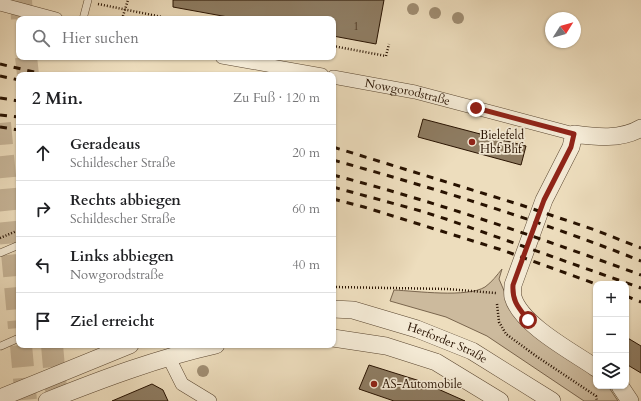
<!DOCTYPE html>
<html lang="de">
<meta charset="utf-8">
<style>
body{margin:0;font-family:Cardo,serif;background:#f2f2f2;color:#202124}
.controls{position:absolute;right:12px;bottom:12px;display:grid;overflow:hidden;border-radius:8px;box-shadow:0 1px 3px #0004}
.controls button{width:36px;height:36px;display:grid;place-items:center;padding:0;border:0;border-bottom:1px solid #e0e0e0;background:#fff;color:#202124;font:20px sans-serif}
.compass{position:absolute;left:545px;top:12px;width:36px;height:36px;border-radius:50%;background:#fff;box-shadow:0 1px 3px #0004;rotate:53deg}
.stop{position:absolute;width:12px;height:12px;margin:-9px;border:3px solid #8f2418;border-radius:50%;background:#fff}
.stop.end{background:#8f2418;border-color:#fff;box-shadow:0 1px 4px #0008}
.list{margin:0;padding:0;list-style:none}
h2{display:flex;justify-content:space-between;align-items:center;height:52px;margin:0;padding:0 16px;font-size:17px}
h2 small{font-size:13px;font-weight:400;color:#757577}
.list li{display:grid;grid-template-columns:26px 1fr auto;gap:12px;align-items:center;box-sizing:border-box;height:56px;padding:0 16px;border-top:1px solid #e0e0e0}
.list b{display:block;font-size:15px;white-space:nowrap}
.list p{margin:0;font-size:13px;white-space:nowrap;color:#757577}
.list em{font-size:13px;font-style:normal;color:#757577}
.icon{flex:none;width:22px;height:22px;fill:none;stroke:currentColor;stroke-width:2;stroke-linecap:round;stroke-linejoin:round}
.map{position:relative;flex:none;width:641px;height:401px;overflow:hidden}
.search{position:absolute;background:#fff;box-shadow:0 1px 3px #0004;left:16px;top:16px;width:320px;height:44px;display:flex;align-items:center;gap:10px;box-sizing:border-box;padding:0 14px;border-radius:8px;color:#757577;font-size:15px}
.panel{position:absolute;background:#fff;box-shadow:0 1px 3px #0004;left:16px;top:72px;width:320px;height:276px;border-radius:8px}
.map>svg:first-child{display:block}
</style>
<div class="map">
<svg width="641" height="401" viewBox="0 0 641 401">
<rect width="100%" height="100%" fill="#edddbd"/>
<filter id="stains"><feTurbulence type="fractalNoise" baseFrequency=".005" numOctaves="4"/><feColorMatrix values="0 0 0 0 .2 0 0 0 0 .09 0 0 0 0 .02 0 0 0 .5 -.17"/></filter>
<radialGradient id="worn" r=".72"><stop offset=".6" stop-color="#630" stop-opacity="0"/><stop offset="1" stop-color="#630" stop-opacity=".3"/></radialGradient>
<!-- green -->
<path fill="#ccba9d" stroke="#7a664e" d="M502,269L499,279L505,293L525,328L596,377V386H608L618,401H584L487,336L446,317L390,301L394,290C416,291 467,298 485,287C492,282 497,275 502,269Z"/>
<!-- building -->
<g fill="#8e7c62" stroke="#281200">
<polygon points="173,0 384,0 376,44 333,36 333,19 239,19 173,7"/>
<polygon points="423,119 526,146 521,165 418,137"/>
<polygon points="626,337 641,346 641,373 626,364"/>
<polygon points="369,365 420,381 465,401 394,401 359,389"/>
<polygon points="152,384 163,390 168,401 112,401"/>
</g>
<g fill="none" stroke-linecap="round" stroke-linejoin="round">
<!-- trunk-tunnel -->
<g stroke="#c6b497" stroke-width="22" stroke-dasharray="22 11" stroke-linecap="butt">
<polyline points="21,0 22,19"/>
<polyline points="26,57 28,75"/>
<polyline points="0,123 19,328"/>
<polyline points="21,345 26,401"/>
<polyline points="52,345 57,401"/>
</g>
<defs>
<g id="service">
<polyline points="83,19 88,0"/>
<polyline points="0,253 19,245"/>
<polyline points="1,346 19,338"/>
</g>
<g id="minor">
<polyline points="0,4 56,19"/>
<polyline points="222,57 322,75"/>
<path id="s1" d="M333,77L415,92L574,134"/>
<polyline points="169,358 182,384 210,401"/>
</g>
<g id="tertiary">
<path id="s2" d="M333,309L353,310L417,329L472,351L552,401"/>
<polyline points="333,338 386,346 436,362 500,401"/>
<path d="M596,368C573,352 521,325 513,297C512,294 513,289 513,285L544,200L571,147L574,134C596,137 621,140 641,128"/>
<polyline points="620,386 630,401"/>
<polyline points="0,398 130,345"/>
<path d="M47,401C102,379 158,358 216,345"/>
</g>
</defs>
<!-- service casing -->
<use href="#service" stroke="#59452f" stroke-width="8"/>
<!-- minor casing -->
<use href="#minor" stroke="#59452f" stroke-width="14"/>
<!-- tertiary casing -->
<use href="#tertiary" stroke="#59452f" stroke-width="18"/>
<!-- path -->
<g stroke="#281200" stroke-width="2.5" stroke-dasharray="1 2" stroke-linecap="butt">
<polyline points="98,4 172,19"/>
<polyline points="122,19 128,0"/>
<polyline points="333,46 386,56 389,44"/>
<polyline points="0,238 19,230"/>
<polyline points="333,287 448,289 496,293"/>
<polyline points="497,304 499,322 506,334 536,356 596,396 597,401"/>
</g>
<!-- service -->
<use href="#service" stroke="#f3e9d4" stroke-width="7"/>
<!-- minor -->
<use href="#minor" stroke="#f3e9d4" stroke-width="13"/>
<!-- tertiary -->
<use href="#tertiary" stroke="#f3e9d4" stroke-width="17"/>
<!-- rail -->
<g stroke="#281200" stroke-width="3" stroke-dasharray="7 7" stroke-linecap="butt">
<polyline points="0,64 47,75"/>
<polyline points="0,76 19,80"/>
<polyline points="0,98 19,101"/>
<polyline points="0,115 19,117"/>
<polyline points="0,127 19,130"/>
<polyline points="333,147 521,205 595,230 641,248"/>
<path d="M333,160C437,189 541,221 641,261"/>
<path d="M333,175C437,202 540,238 641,275"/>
<polyline points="333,187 421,211 446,219 641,288"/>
<polyline points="333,199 364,207 502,250 596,284"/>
<polyline points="626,296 641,302"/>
</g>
</g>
<!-- trees -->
<g fill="#a08e73">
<circle cx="413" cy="9" r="6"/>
<circle cx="435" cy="13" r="6"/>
<circle cx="458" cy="18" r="6"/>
<circle cx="203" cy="371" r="6"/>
</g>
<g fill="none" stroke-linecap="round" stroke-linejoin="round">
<!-- route -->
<path stroke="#8f2418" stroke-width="5" d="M476,108L574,134L571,147L544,200L513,285C512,301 518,307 528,320"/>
</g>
<!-- markers -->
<g fill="#8f2418" stroke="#f3e9d4" stroke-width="1.5">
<circle cx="472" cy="142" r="4"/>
<circle cx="374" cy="384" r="4"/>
</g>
<g text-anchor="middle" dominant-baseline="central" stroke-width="3.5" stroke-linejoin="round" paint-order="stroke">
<!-- number labels -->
<g font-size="10" fill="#422c18">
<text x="356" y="27">1</text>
</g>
<!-- street labels -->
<g font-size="12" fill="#281200" stroke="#f3e9d4">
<text stroke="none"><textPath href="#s1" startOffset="76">Nowgorodstraße</textPath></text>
<text stroke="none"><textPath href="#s2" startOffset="120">Herforder Straße</textPath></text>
</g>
<!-- poi labels -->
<g font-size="12" fill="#281200" stroke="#f3e9d4" text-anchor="start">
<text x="480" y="135">Bielefeld<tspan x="480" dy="14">Hbf Bhf</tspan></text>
<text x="382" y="384">AS-Automobile</text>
</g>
</g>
<rect width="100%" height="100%" filter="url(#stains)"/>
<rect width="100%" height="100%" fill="url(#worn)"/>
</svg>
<div class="controls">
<button>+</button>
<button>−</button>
<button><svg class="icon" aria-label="layers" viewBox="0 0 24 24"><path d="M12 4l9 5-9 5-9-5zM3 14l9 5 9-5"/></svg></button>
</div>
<svg class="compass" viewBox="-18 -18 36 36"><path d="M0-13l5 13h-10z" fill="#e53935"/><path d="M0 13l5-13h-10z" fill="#757577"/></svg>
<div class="stop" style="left:528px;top:320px"></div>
<div class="stop end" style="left:476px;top:108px"></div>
<div class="search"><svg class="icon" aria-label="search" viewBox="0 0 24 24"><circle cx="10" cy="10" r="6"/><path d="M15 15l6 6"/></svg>Hier suchen</div>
<section class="panel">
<h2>2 Min.<small>Zu Fuß · 120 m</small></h2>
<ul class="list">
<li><svg class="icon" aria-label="ahead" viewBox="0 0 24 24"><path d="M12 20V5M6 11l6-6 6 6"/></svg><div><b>Geradeaus</b><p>Schildescher Straße</p></div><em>20 m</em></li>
<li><svg class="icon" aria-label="right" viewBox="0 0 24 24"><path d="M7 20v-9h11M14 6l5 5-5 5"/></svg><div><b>Rechts abbiegen</b><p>Schildescher Straße</p></div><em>60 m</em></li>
<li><svg class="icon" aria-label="left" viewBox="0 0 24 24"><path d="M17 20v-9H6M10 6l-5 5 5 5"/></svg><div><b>Links abbiegen</b><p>Nowgorodstraße</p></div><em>40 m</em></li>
<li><svg class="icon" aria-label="arrive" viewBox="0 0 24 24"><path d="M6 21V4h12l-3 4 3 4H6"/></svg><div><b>Ziel erreicht</b></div></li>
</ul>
</section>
</div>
